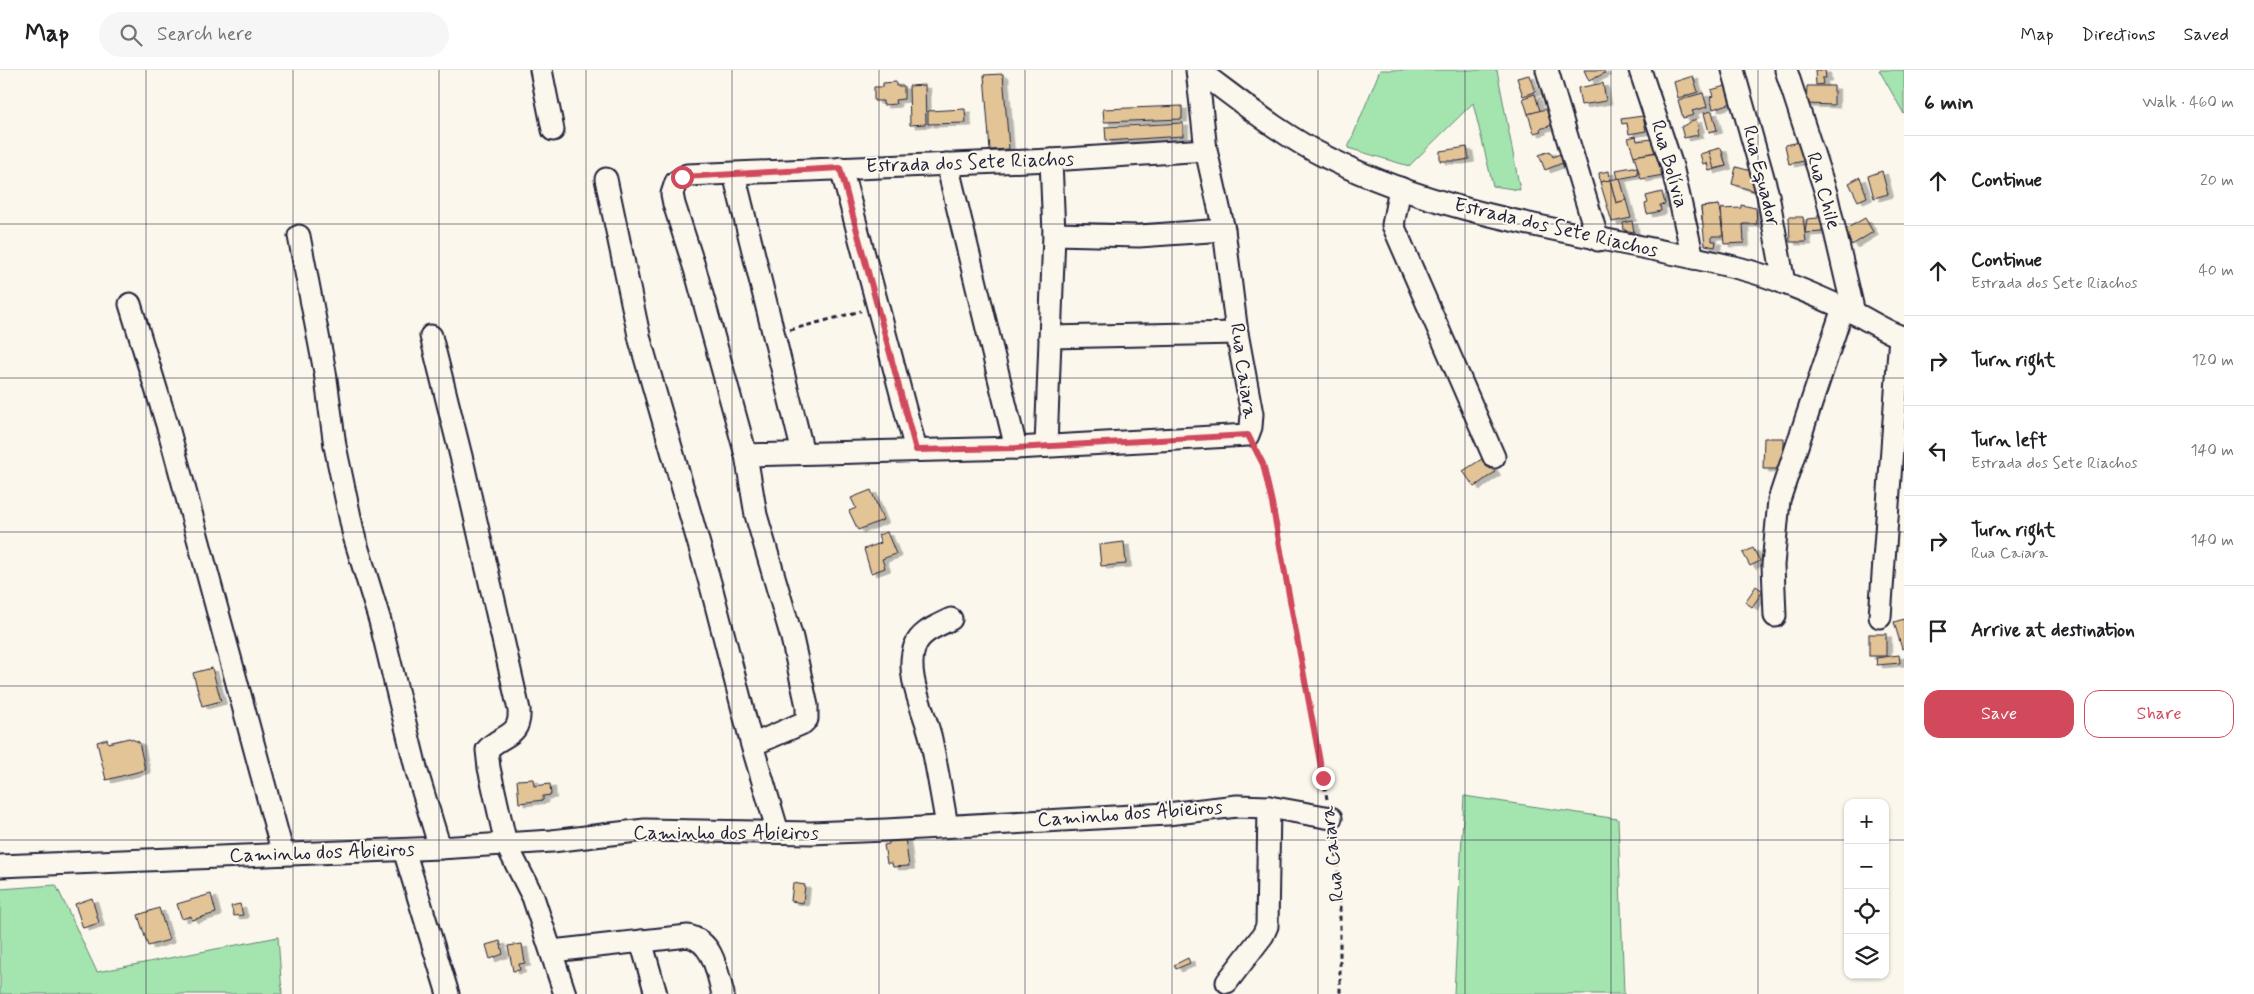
<!DOCTYPE html>
<meta charset="utf-8">
<style>
body{margin:0;font-family:Mynerve,sans-serif;background:#f6f6f6;color:#202124}
.controls{position:absolute;right:15px;bottom:15px;display:grid;overflow:hidden;border-radius:10px;box-shadow:0 1px 4px #0004}
.controls button{width:45px;height:45px;display:grid;place-items:center;padding:0;border:0;border-bottom:1px solid #e0e0e0;background:#fff;color:#202124;font:25px sans-serif}
.stop{position:absolute;width:15px;height:15px;margin:-11px;border:4px solid #d1495b;border-radius:50%;background:#fff}
.stop.end{background:#d1495b;border-color:#fff;box-shadow:0 1px 5px #0008}
.list{margin:0;padding:0;list-style:none}
h2{display:flex;justify-content:space-between;align-items:center;height:65px;margin:0;padding:0 20px;font-size:21px}
h2 small{font-size:16px;font-weight:400;color:#757577}
.list li{display:grid;grid-template-columns:32px 1fr auto;gap:15px;align-items:center;box-sizing:border-box;height:90px;padding:0 20px;border-top:1px solid #e0e0e0}
.list b{display:block;font-size:19px;white-space:nowrap}
.list p{margin:0;font-size:16px;white-space:nowrap;color:#757577}
.list em{font-size:16px;font-style:normal;color:#757577}
.actions{display:flex;gap:10px;padding:15px 20px}
.actions a{flex:1;padding:11px 0;border:1px solid #d1495b;border-radius:15px;text-align:center;font-size:18px;color:#d1495b}
.actions .main{background:#d1495b;color:#fff}
.icon{flex:none;width:28px;height:28px;fill:none;stroke:currentColor;stroke-width:2;stroke-linecap:round;stroke-linejoin:round}
.map{position:relative;flex:none;width:1904px;height:924px;overflow:hidden}
header{display:flex;align-items:center;gap:30px;box-sizing:border-box;height:70px;padding:0 25px;background:#fff;border-bottom:1px solid #e0e0e0}
header strong{font-size:24px}
nav{display:flex;gap:28px;margin-inline-start:auto;font-size:18px}
.search{width:350px;height:45px;background:#f6f6f6;display:flex;align-items:center;gap:12px;box-sizing:border-box;padding:0 18px;border-radius:28px;color:#757577;font-size:19px}
main{display:flex}
aside{flex:1;background:#fff}
.map>svg:first-child{display:block}
</style>
<header>
<strong>Map</strong>
<div class="search"><svg class="icon" aria-label="search" viewBox="0 0 24 24"><circle cx="10" cy="10" r="6"/><path d="M15 15l6 6"/></svg>Search here</div>
<nav><a>Map</a><a>Directions</a><a>Saved</a></nav>
</header>
<main>
<div class="map">
<svg width="1904" height="924" viewBox="0 0 1904 924">
<defs>
<filter id="shadow"><feDropShadow dx="5.5" dy="3" stdDeviation="0" flood-color="#0004"/></filter>
</defs>
<rect width="100%" height="100%" fill="#fbf7ec"/>
<filter id="ink" filterUnits="userSpaceOnUse"><feTurbulence type="fractalNoise" baseFrequency=".02" numOctaves="2"/><feDisplacementMap in="SourceGraphic" scale="10" xChannelSelector="R" yChannelSelector="G"/><feConvolveMatrix kernelMatrix="1 2 1 2 8 2 1 2 1" color-interpolation-filters="sRGB"/></filter>
<g filter="url(#ink)">
<!-- green -->
<g fill="#a4e5af" stroke="#638475">
<polygon points="1380,0 1497,0 1520,120 1493,116 1473,33 1409,96 1348,78"/>
<polygon points="1879,0 1904,0 1904,44"/>
<polygon points="1464,726 1618,749 1624,924 1454,924"/>
<polygon points="56,815 97,902 278,867 282,924 0,924 0,819"/>
</g>
<!-- building -->
<g fill="#e3c496" stroke="#22223b" filter="url(#shadow)">
<polygon points="1584,0 1603,0 1605,3 1589,11"/>
<polygon points="1815,0 1825,0 1826,8 1822,8 1823,14 1816,15"/>
<polygon points="1003,4 1009,79 990,80 984,5"/>
<polygon points="1529,5 1535,22 1523,26 1517,8"/>
<polygon points="1693,6 1698,22 1678,28 1674,12"/>
<polygon points="896,12 896,16 904,16 904,29 895,30 896,34 883,35 883,31 874,31 874,17 883,17 883,13"/>
<polygon points="1603,13 1606,31 1581,35 1578,18"/>
<polygon points="1736,13 1741,30 1713,39 1710,27 1713,26 1711,20"/>
<polygon points="925,15 926,54 910,55 909,16"/>
<polygon points="1807,16 1834,16 1834,35 1806,34"/>
<polygon points="1703,23 1707,37 1692,41 1694,45 1683,48 1678,30"/>
<polygon points="1535,24 1540,41 1528,44 1523,28"/>
<polygon points="1182,36 1182,49 1104,52 1103,39"/>
<polygon points="1556,36 1561,52 1540,59 1541,61 1534,63 1528,44"/>
<polygon points="965,39 966,53 928,54 928,41"/>
<polygon points="1712,41 1717,60 1709,62 1704,43"/>
<polygon points="1643,46 1646,61 1629,64 1627,53 1622,54 1621,49"/>
<polygon points="1696,49 1699,59 1697,60 1698,65 1684,68 1681,57"/>
<polygon points="1183,53 1183,66 1106,71 1105,57"/>
<polygon points="1636,66 1637,71 1660,68 1662,81 1634,86 1628,68"/>
<polygon points="1800,72 1804,91 1789,94 1785,75"/>
<polygon points="1467,77 1469,89 1458,91 1440,91 1440,81"/>
<polygon points="1721,78 1726,96 1709,101 1707,93 1703,94 1700,84"/>
<polygon points="1721,78 1726,96 1714,99 1709,81"/>
<polygon points="1550,81 1553,87 1567,81 1570,90 1545,100 1539,85"/>
<polygon points="1665,81 1669,104 1641,109 1634,86"/>
<polygon points="1633,97 1637,98 1638,105 1618,109 1616,100"/>
<polygon points="1736,97 1759,103 1754,121 1732,114"/>
<polygon points="1609,101 1610,110 1600,112 1599,103"/>
<polygon points="1882,101 1888,124 1874,128 1868,106"/>
<polygon points="1860,107 1867,127 1858,131 1849,113"/>
<polygon points="1620,108 1626,130 1616,133 1610,110"/>
<polygon points="1610,110 1616,133 1626,130 1631,148 1612,152 1600,112"/>
<polygon points="1662,122 1665,134 1660,135 1661,141 1647,144 1645,134 1648,133 1646,126"/>
<polygon points="1719,135 1722,147 1702,150 1701,137"/>
<polygon points="1719,135 1723,166 1712,166 1712,171 1716,171 1715,177 1705,175 1701,137"/>
<polygon points="1741,135 1756,138 1757,154 1743,154 1744,173 1724,174 1721,139 1741,138"/>
<polygon points="1818,144 1825,144 1825,159 1822,159 1822,162 1805,163 1807,149 1818,148"/>
<polygon points="1789,147 1803,147 1806,172 1790,172"/>
<polygon points="1865,148 1873,162 1852,175 1844,160"/>
<polygon points="1632,151 1634,162 1624,160 1623,153"/>
<polygon points="1764,368 1784,368 1784,387 1781,387 1781,399 1763,399"/>
<polygon points="1485,387 1495,402 1474,417 1463,401"/>
<polygon points="871,420 883,450 858,460 849,441 856,438 851,428"/>
<polygon points="887,462 896,484 882,489 885,498 871,503 864,479 881,473 878,465"/>
<polygon points="1124,472 1126,494 1101,496 1099,475"/>
<polygon points="1753,478 1760,491 1750,496 1743,483"/>
<polygon points="1756,516 1763,521 1752,537 1745,532"/>
<polygon points="1904,549 1904,578 1902,579 1894,552"/>
<rect x="1869" y="564" width="17" height="22"/>
<polygon points="1899,585 1900,593 1877,595 1876,588"/>
<polygon points="212,598 221,631 202,636 193,603"/>
<polygon points="129,668 139,672 145,700 106,710 97,672 107,669 108,673"/>
<polygon points="533,709 534,716 550,714 551,725 543,726 543,730 519,733 517,710"/>
<polygon points="905,768 909,796 893,797 892,793 887,793 884,775 889,774 889,770"/>
<polygon points="793,813 805,815 803,833 791,831"/>
<polygon points="211,824 216,843 192,850 191,846 182,849 177,834"/>
<polygon points="92,828 99,853 83,858 75,834"/>
<polygon points="240,834 243,845 234,846 231,836"/>
<polygon points="159,838 169,870 148,876 138,845"/>
<polygon points="500,871 503,884 490,889 486,875"/>
<polygon points="522,874 525,893 519,894 520,900 513,901 508,876"/>
<polygon points="1188,888 1190,893 1176,899 1174,895"/>
</g>
<g fill="none" stroke-linecap="round" stroke-linejoin="round">
<defs>
<g id="minor">
<polyline points="541,0 553,60"/>
<path d="M1198,0C1240,31 1281,65 1328,88C1458,153 1603,164 1742,199C1780,209 1820,227 1856,244C1872,252 1887,262 1904,268"/>
<polyline points="1547,0 1598,170"/>
<polyline points="1640,0 1672,96 1693,188"/>
<polyline points="1733,0 1768,125 1784,213"/>
<polyline points="1786,0 1826,123 1854,243"/>
<polyline points="947,94 1016,378"/>
<polyline points="841,98 916,380"/>
<polyline points="734,104 803,383"/>
<polyline points="606,109 640,270 711,516 752,675 778,762"/>
<polyline points="1400,118 1393,155 1494,387"/>
<polyline points="1054,164 1139,166 1224,160"/>
<polyline points="299,166 325,302 335,376 354,466 380,551 417,702 440,778"/>
<polyline points="130,234 169,361 283,784"/>
<path d="M431,266L463,394L519,640C521,668 501,664 487,680L489,698L506,774L533,827L565,924"/>
<polyline points="1050,267 1237,263"/>
<polyline points="1046,376 1054,164 1051,90"/>
<polyline points="746,385 1016,378 1248,365 1251,357 1252,344 1237,263 1224,160 1206,80 1197,0"/>
<polyline points="1775,546 1773,495 1779,430 1843,238"/>
<polyline points="1880,547 1900,266"/>
<polyline points="752,675 803,653 807,649 807,636 792,568 756,445 746,385 695,199 674,134 672,124 676,112 687,105 1051,90 1206,80"/>
<path d="M947,756C942,727 937,698 931,669C925,642 904,604 915,576C921,561 938,556 951,549"/>
<polyline points="404,780 448,924"/>
<polyline points="0,796 440,778 552,771 645,760 811,763 886,760 1167,744 1237,736 1269,737 1331,748"/>
<polyline points="641,871 656,924"/>
<path d="M552,881L688,866C714,872 717,902 723,924"/>
<polyline points="1227,912 1263,865 1267,856 1269,737"/>
</g>
</defs>
<!-- minor casing -->
<use href="#minor" stroke="#22223b" stroke-width="25"/>
<!-- path -->
<g stroke="#22223b" stroke-width="3" stroke-dasharray="5 4" stroke-linecap="butt">
<polyline points="790,260 861,241"/>
<polyline points="1256,381 1263,394 1272,433 1327,729"/>
<polyline points="1335,765 1340,830 1340,924"/>
</g>
<!-- minor -->
<use href="#minor" stroke="#fbf7ec" stroke-width="21"/>
</g>
</g>
<g fill="none" stroke-linecap="round" stroke-linejoin="round" filter="url(#ink)">
<!-- route -->
<polyline stroke="#d1495b" stroke-width="6" points="682,107 840,98 916,380 1016,378 1248,365 1263,394 1272,433 1323,708"/>
</g>
<!-- grid -->
<path fill="none" stroke="#22223b" stroke-width="1" stroke-opacity="0.55" d="M146,0V924M293,0V924M439,0V924M586,0V924M732,0V924M879,0V924M1025,0V924M1172,0V924M1318,0V924M1465,0V924M1611,0V924M1758,0V924M0,154H1904M0,308H1904M0,462H1904M0,616H1904M0,770H1848M1885,770H1904"/>
<g text-anchor="middle" dominant-baseline="central" stroke-width="4" stroke-linejoin="round" paint-order="stroke">
<!-- street labels -->
<g font-size="20" fill="#22223b" stroke="#fbf7ec">
<text transform="translate(970 93) rotate(-2)">Estrada dos Sete Riachos</text>
<text transform="translate(1669 94) rotate(74)">Rua Bolívia</text>
<text transform="translate(1761 106) rotate(76)">Rua Equador</text>
<text transform="translate(1823 121) rotate(74)">Rua Chile</text>
<text transform="translate(1556 158) rotate(13)">Estrada dos Sete Riachos</text>
<text transform="translate(1243 301) rotate(82)">Rua Caiara</text>
<text transform="translate(1130 744) rotate(-4)">Caminho dos Abieiros</text>
<text x="726" y="763">Caminho dos Abieiros</text>
<text transform="translate(322 783) rotate(-2)">Caminho dos Abieiros</text>
<text transform="translate(1333 784) rotate(-96)">Rua Caiara</text>
</g>
</g>
</svg>
<div class="controls">
<button>+</button>
<button>−</button>
<button><svg class="icon" aria-label="locate" viewBox="0 0 24 24"><circle cx="12" cy="12" r="6"/><path d="M12 2v4M12 18v4M2 12h4M18 12h4"/></svg></button>
<button><svg class="icon" aria-label="layers" viewBox="0 0 24 24"><path d="M12 4l9 5-9 5-9-5zM3 14l9 5 9-5"/></svg></button>
</div>
<div class="stop" style="left:682px;top:107px"></div>
<div class="stop end" style="left:1323px;top:708px"></div>
</div>
<aside>
<h2>6 min<small>Walk · 460 m</small></h2>
<ul class="list">
<li><svg class="icon" aria-label="ahead" viewBox="0 0 24 24"><path d="M12 20V5M6 11l6-6 6 6"/></svg><div><b>Continue</b></div><em>20 m</em></li>
<li><svg class="icon" aria-label="ahead" viewBox="0 0 24 24"><path d="M12 20V5M6 11l6-6 6 6"/></svg><div><b>Continue</b><p>Estrada dos Sete Riachos</p></div><em>40 m</em></li>
<li><svg class="icon" aria-label="right" viewBox="0 0 24 24"><path d="M7 20v-9h11M14 6l5 5-5 5"/></svg><div><b>Turn right</b></div><em>120 m</em></li>
<li><svg class="icon" aria-label="left" viewBox="0 0 24 24"><path d="M17 20v-9H6M10 6l-5 5 5 5"/></svg><div><b>Turn left</b><p>Estrada dos Sete Riachos</p></div><em>140 m</em></li>
<li><svg class="icon" aria-label="right" viewBox="0 0 24 24"><path d="M7 20v-9h11M14 6l5 5-5 5"/></svg><div><b>Turn right</b><p>Rua Caiara</p></div><em>140 m</em></li>
<li><svg class="icon" aria-label="arrive" viewBox="0 0 24 24"><path d="M6 21V4h12l-3 4 3 4H6"/></svg><div><b>Arrive at destination</b></div></li>
</ul>
<div class="actions"><a class="main">Save</a><a>Share</a></div>
</aside>
</main>
